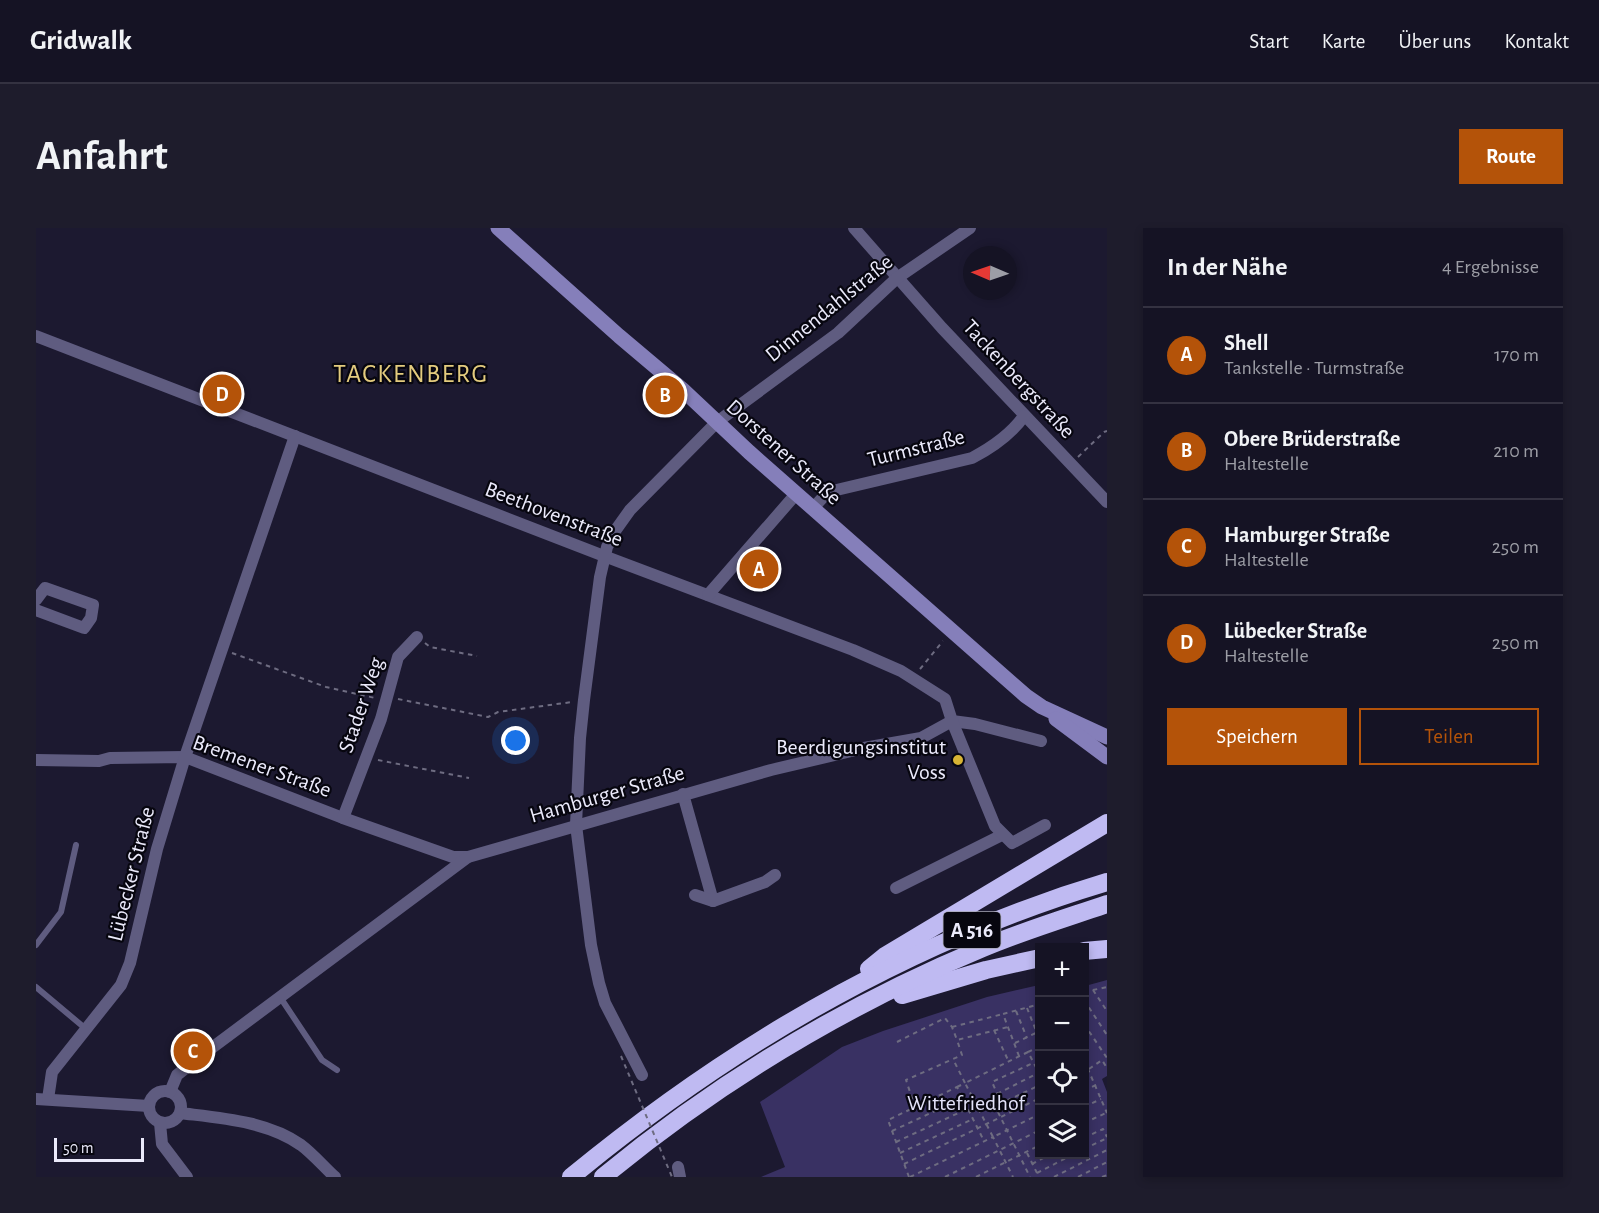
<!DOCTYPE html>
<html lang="de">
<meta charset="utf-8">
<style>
body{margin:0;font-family:"Alegreya Sans",sans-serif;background:#1e1c2c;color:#f1f3f6}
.controls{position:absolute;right:18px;bottom:18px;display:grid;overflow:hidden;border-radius:0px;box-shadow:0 3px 9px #0003}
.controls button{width:54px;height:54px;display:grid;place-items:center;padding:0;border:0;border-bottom:2px solid #343241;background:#151324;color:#f1f3f6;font:30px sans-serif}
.compass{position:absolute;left:927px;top:18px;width:54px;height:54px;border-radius:50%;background:#151324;box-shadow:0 3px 9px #0003;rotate:272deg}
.scale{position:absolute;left:18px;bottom:15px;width:90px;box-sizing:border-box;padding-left:6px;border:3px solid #ebeafb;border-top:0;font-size:16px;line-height:21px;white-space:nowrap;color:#ebeafb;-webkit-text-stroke:4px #07060f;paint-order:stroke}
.you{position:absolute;left:480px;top:513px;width:21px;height:21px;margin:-15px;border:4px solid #fff;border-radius:50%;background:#1a73e8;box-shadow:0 0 0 9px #1a73e833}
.badge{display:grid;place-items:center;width:39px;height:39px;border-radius:50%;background:#b45309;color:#fff;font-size:20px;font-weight:700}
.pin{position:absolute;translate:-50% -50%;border:3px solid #fff;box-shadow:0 2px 6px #0006}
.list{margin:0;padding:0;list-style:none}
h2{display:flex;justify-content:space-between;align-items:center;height:78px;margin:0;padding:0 24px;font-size:26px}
h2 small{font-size:20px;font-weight:400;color:#9d9ea6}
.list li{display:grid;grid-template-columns:39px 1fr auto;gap:18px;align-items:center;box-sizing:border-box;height:96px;padding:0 24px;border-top:2px solid #343241}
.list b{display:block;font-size:22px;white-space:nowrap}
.list p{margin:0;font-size:20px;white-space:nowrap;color:#9d9ea6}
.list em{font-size:20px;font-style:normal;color:#9d9ea6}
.actions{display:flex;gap:12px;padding:18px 24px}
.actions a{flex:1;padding:14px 0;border:2px solid #b45309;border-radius:0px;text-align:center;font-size:21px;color:#b45309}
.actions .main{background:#b45309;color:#fff}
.icon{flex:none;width:33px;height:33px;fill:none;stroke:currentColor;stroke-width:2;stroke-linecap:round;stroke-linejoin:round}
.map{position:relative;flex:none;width:1071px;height:949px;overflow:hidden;border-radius:0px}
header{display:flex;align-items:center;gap:36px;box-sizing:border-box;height:84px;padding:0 30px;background:#151324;border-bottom:2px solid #343241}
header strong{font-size:28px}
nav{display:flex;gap:33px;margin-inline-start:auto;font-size:21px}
.intro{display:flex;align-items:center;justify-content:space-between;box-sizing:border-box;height:144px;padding:0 36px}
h1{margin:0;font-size:42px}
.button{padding:15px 27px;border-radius:0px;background:#b45309;color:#fff;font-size:21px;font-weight:700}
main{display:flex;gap:36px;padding:0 36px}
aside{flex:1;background:#151324;border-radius:0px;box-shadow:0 3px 9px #0003}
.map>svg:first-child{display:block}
</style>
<header>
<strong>Gridwalk</strong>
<nav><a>Start</a><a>Karte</a><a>Über uns</a><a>Kontakt</a></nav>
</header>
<div class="intro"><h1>Anfahrt</h1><a class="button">Route</a></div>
<main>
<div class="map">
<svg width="1071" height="949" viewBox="0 0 1071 949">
<rect width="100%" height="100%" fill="#1c1930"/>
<!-- green -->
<polygon fill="#393163" points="1071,752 1071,848 1066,851 1071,864 1071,949 725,949 749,939 724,874 806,819 847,803 951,769 1003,757 1004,926 1048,926 1049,758"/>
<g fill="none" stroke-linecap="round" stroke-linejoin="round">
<!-- path -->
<g stroke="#6e6c81" stroke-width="2" stroke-dasharray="4.5 4.5" stroke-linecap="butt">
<polyline points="1042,229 1068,204 1071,203"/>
<polyline points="389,415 394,419 441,428"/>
<polyline points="196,425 290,459 339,470"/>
<polyline points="884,441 907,413"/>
<polyline points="362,471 452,489 462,484 536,474"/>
<polyline points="342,532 433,550"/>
<polyline points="1057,762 1071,783"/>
<polyline points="1048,764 1071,759"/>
<polyline points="1048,772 1071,807"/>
<polyline points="991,780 1001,805"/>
<polyline points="980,783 991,810"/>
<polyline points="1048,796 1071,830"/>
<polyline points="916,799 967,786"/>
<polyline points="958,802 972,832"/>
<polyline points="861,814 909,790 916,799 921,812 972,799"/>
<polyline points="979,815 1004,803"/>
<polyline points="1004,818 992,824 1004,847"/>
<polyline points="992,824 929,855 957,909 1004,886"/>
<polyline points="983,828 967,786 1004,776"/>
<polyline points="1048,832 1071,885"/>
<polyline points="1053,841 1066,832 1071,840"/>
<polyline points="921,859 929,855 917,831 926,827 921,812"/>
<polyline points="1048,863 1060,857"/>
<polyline points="961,866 1002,845"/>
<polyline points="964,872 966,875 1004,857"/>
<polyline points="958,876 994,949"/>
<polyline points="882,877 880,871 876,870 870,852 917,831"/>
<polyline points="1048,879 1065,871"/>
<polyline points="943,882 964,872 956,854 997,835"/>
<polyline points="1048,895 1070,885"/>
<polyline points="856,903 927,870"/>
<polyline points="1048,910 1067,901 1071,909"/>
<polyline points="860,914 931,881"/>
<polyline points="1048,921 1071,910"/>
<polyline points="864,925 937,891"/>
<polyline points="991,925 1003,949"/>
<polyline points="868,936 1004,870"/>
<polyline points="996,936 1015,926"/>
<polyline points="1001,945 1038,926"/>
<polyline points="873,949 852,892 921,859 948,913"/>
<polyline points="874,949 957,909 977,949"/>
<polyline points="909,949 1004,902"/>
<polyline points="940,949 1004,917"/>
<polyline points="1018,949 1071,922"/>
<polyline points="1042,949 1071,934"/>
<polyline points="1066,949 1071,947"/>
</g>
<!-- service -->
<g stroke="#5f5c80" stroke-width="6">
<polyline points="0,717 25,684 40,617"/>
<polyline points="0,759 50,801"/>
<polyline points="244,769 286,832 301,842"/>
</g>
<!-- minor -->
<g stroke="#5f5c80" stroke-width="12">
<polyline points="818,0 906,100 1071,274"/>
<polyline points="0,108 568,328 817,422 865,443 909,471 916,493 939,496 1005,513"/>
<path d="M777,280L792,264L936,230C955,220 976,205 988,188"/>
<polyline points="672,367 760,266"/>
<polyline points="0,372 9,360 57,377 55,390 48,400 0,382"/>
<polyline points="0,532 63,533 74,530 149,529 307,590 417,629 432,629"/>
<polyline points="647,566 677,673"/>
<polyline points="307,590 345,491 362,429 381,409"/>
<polyline points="860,660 966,607"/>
<polyline points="659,667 677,673 729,654 739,647"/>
<polyline points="606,847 569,775 563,755 555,717 540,597 544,510 548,472 564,349 571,319 579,303 594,282 681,194 802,105 861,50 934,0"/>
<circle cx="129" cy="879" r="16"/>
<polyline points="134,864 141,847 165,828 432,629 735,542 828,520 885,510 916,493 959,598 976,615 1009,597"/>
<polyline points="0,871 113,878"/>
<polyline points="12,871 16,844 85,757 94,735 121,621 149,529 259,208"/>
<path d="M144,885C184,890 231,893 265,917C277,926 288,939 299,949"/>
<polyline points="124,895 126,916 151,949"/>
<polyline points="642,939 644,949"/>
</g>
<!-- secondary -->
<g stroke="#857fba" stroke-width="15">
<polyline points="462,0 583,108 647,162 713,224 990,468 1006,479 1071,509"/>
<polyline points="1020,491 1071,529"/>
</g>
<!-- motorway -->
<g stroke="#bfbaf2" stroke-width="18">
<polyline points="1048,723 1071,721"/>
<polyline points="833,741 849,728 1071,595"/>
<polyline points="866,767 950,742 1004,730"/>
<path d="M535,949C694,818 873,713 1071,654"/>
<path d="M567,949C682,854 810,777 947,720C987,703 1030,690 1071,676"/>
</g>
<!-- path-bridge -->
<polyline stroke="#6e6c81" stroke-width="2" stroke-dasharray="4.5 4.5" stroke-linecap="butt" points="585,828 636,949"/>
</g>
<!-- markers -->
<circle fill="#d8b434" stroke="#07060f" stroke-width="2" cx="922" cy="532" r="6"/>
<g text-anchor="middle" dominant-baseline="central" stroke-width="4.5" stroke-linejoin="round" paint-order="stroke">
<!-- shield labels -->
<rect fill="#07060f" stroke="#a7a6b4" stroke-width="1.5" x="907.5" y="684" width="57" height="36" rx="4.5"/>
<g font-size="21" font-weight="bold" fill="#ebeafb">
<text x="936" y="702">A 516</text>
</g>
<!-- street labels -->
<g font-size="22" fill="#ebeafb" stroke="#07060f">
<text transform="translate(793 80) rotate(-39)">Dinnendahlstraße</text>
<text transform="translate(983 151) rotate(47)">Tackenbergstraße</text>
<text transform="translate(880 220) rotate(-14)">Turmstraße</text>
<text transform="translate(748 224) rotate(42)">Dorstener Straße</text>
<text transform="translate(518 286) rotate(21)">Beethovenstraße</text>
<text transform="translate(325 477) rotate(-71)">Stader Weg</text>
<text transform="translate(226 538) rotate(20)">Bremener Straße</text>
<text transform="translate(571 566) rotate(-16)">Hamburger Straße</text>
<text transform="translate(95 646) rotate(-76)">Lübecker Straße</text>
</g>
<!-- poi labels -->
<g font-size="22" fill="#ebeafb" stroke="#07060f" text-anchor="end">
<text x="910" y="519">Beerdigungsinstitut<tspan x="910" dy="25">Voss</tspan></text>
</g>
<!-- park labels -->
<g font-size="22" fill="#e3e2f9" stroke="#07060f">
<text x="930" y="875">Wittefriedhof</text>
</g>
<!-- quarter labels -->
<g font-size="26" letter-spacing="1.5" fill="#e3cb7e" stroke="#07060f">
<text x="375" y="146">TACKENBERG</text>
</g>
</g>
</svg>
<div class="controls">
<button>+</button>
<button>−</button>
<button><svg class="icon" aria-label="locate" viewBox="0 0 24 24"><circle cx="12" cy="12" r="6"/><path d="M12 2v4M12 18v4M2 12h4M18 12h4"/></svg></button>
<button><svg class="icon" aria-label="layers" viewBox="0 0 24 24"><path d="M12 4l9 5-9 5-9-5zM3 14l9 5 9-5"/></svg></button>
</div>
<svg class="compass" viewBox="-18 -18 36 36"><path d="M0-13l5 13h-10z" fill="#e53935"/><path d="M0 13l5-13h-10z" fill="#9d9ea6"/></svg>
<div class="scale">50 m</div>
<div class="you"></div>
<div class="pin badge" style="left:723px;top:341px">A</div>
<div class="pin badge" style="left:629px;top:167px">B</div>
<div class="pin badge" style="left:157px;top:823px">C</div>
<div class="pin badge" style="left:186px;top:166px">D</div>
</div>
<aside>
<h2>In der Nähe<small>4 Ergebnisse</small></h2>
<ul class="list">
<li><span class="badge">A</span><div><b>Shell</b><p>Tankstelle · Turmstraße</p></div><em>170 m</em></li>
<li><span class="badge">B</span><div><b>Obere Brüderstraße</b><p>Haltestelle</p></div><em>210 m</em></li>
<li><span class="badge">C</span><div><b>Hamburger Straße</b><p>Haltestelle</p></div><em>250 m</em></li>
<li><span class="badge">D</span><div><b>Lübecker Straße</b><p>Haltestelle</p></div><em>250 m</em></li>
</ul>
<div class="actions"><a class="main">Speichern</a><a>Teilen</a></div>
</aside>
</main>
